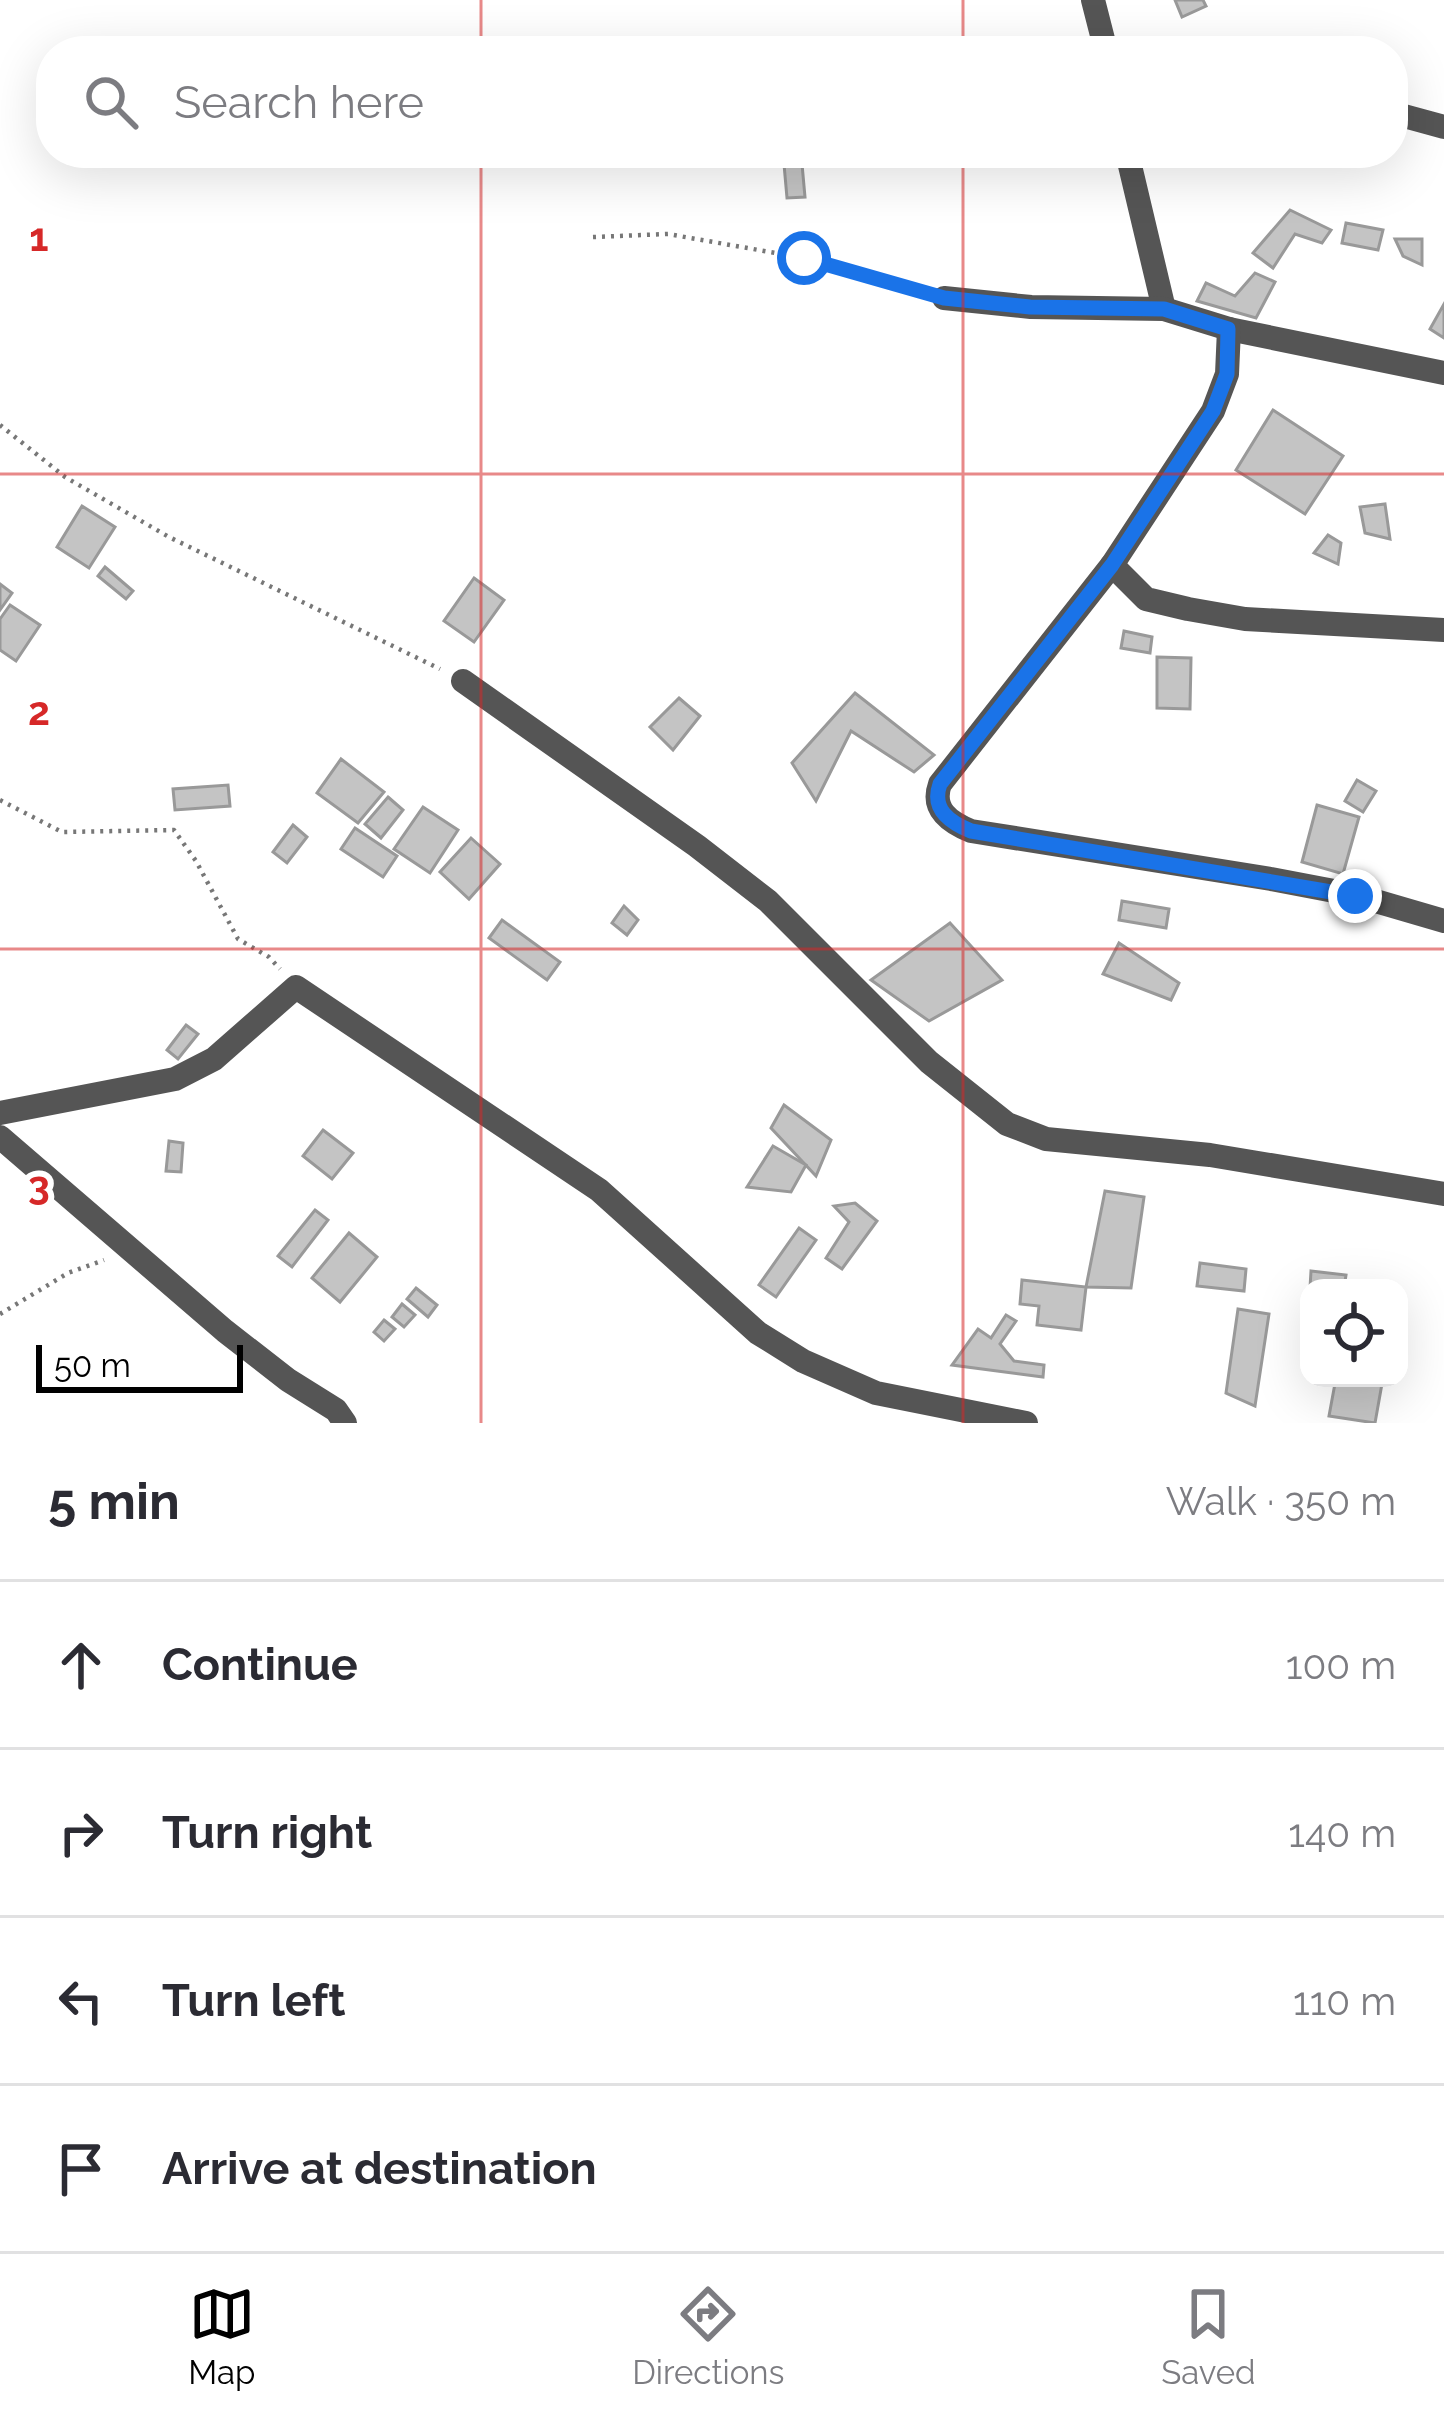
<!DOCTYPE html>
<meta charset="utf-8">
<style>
body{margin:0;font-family:Raleway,sans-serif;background:#f7f7f7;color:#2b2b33}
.controls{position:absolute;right:36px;bottom:36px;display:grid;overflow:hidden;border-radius:24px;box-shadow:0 12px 48px #0002}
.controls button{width:108px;height:108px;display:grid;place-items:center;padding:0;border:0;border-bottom:3px solid #e1e1e2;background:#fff;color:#2b2b33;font:60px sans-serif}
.scale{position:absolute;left:36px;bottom:30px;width:207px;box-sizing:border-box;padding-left:12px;border:6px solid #000;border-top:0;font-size:33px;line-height:42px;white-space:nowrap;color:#000;-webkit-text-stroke:9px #fff;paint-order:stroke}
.stop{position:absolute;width:36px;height:36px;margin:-27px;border:9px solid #1a73e8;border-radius:50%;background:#fff}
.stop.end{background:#1a73e8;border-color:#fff;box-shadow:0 3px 12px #0008}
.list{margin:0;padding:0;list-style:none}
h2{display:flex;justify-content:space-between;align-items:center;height:156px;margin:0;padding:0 48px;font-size:51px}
h2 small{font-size:39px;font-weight:400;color:#7c7c81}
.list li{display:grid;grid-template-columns:78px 1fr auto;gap:36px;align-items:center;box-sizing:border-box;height:168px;padding:0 48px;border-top:3px solid #e1e1e2}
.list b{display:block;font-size:45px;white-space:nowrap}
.list em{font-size:39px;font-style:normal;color:#7c7c81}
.icon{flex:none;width:66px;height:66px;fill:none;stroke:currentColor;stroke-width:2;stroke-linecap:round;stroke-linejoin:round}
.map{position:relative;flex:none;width:1444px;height:1423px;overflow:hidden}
.search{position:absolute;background:#fff;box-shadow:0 12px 48px #0002;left:36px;right:36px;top:36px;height:132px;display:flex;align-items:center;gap:30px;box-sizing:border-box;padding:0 42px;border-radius:48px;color:#7c7c81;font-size:45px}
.sheet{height:828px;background:#fff}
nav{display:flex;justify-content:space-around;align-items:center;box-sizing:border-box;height:168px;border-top:3px solid #e1e1e2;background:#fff;font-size:33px;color:#7c7c81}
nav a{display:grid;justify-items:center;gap:6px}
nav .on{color:#000}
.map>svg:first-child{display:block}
</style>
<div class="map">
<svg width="1444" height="1423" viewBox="0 0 1444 1423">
<rect width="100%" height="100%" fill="#fff"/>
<!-- building -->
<g fill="#c4c4c4" stroke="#999" stroke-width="3">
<polygon points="1175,0 1203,0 1206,6 1182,17"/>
<polygon points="942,41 977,49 977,51 944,51"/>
<polygon points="783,153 801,153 805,197 787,198"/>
<polygon points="1290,210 1331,230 1322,243 1295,234 1273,268 1253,253"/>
<polygon points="1346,223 1383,230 1378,250 1342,243"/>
<polygon points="1395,239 1422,239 1422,265 1403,256"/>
<polygon points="1255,273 1275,282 1256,318 1197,301 1206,283 1235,296"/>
<polygon points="1444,304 1444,338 1430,329"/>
<polygon points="1273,410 1343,456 1305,514 1236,470"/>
<polygon points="1385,504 1390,539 1365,533 1360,507"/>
<polygon points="82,506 115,527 89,568 57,547"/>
<polygon points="1328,535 1341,543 1338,564 1314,553"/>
<polygon points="105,567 133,591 126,599 98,576"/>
<polygon points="474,578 504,600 474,642 444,621"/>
<polygon points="0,584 12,593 0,610"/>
<polygon points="10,605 40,625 16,661 0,650 0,619"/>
<polygon points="1124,631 1152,637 1150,653 1121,648"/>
<polygon points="1157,657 1191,658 1190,709 1157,708"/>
<polygon points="855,693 934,755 914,772 851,731 816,801 792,763"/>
<polygon points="679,698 700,716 673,750 650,727"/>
<polygon points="341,759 384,792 358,823 317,793"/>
<polygon points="1357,780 1376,791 1363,812 1345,801"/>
<polygon points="228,785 230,806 175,810 173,789"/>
<polygon points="388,797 403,810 381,838 365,824"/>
<polygon points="1317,805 1359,817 1343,874 1302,862"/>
<polygon points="423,807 458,830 430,873 394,849"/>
<polygon points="293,825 307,837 287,863 273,852"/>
<polygon points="355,828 397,856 383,877 341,849"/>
<polygon points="471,838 500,864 469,899 440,872"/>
<polygon points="1122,901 1169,909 1166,928 1119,920"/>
<polygon points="624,906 638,920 627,935 612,923"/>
<polygon points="502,920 560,962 547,980 489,938"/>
<polygon points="950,923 1002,980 929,1021 871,980"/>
<polygon points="1119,943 1179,983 1171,1000 1103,974"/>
<polygon points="186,1025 198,1034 178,1059 167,1050"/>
<polygon points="784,1105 831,1140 816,1176 771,1128"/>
<polygon points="323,1130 353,1153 332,1179 303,1156"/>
<polygon points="169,1141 183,1143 181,1172 166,1171"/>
<polygon points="773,1146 806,1165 791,1192 747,1187"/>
<polygon points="1105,1191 1144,1197 1131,1288 1086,1287"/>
<polygon points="855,1203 877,1221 842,1269 826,1258 849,1222 834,1206"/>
<polygon points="315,1210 328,1220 292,1267 278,1256"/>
<polygon points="799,1228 816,1240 776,1297 759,1285"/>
<polygon points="349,1233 377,1257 340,1302 312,1278"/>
<polygon points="1200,1263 1246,1269 1244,1291 1197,1286"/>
<polygon points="1311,1271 1346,1275 1344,1288 1310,1288"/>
<polygon points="1022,1280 1086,1287 1081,1330 1037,1325 1039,1306 1020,1304"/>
<polygon points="416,1288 437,1305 428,1317 407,1299"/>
<polygon points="402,1304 415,1315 404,1327 392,1317"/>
<polygon points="1238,1309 1269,1314 1255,1406 1226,1393"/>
<polygon points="1006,1315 1016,1321 1000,1344 1014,1361 1044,1365 1043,1377 952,1365 978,1329 991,1338"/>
<polygon points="384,1320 395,1329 384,1341 374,1332"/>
<polygon points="1336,1378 1383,1378 1375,1423 1329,1416"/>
</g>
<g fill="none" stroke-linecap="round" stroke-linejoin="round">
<!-- path -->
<g stroke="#777" stroke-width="4.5" stroke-dasharray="3 6" stroke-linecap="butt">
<polyline points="593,237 668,234 804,258 921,292"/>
<polyline points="0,425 65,477 169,537 440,669"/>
<polyline points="0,800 62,832 174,830 196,861 238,939 269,957 280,969"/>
<polyline points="0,1314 68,1273 104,1260"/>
</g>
<!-- minor -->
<g stroke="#555" stroke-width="24">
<polyline points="1093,0 1106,51"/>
<polyline points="1393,113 1444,127"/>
<polyline points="1127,153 1164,309"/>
<polyline points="944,298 1031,307 1164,309 1229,329 1444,373"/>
<path d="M1229,329L1227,374L1213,411L1112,565L940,784C931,809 949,822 971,831L1271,879L1355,895L1444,921"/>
<polyline points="1112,565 1146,599 1188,609 1245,619 1444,630"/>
<polyline points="463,681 697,846 768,901 929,1062 1007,1124 1046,1139 1210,1155 1444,1194"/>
<polyline points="0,1113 175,1079 214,1059 296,987 599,1190 758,1333 803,1361 876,1393 1026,1423"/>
<polyline points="0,1137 225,1331 288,1380 336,1410 345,1423"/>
</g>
</g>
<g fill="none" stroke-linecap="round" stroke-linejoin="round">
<!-- route -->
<path stroke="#1a73e8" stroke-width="15" d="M804,258L944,298L1030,307L1164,309L1228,329L1227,374L1213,411L1112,565L940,784C931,809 949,822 971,831L1355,896"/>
</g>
<!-- grid -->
<path fill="none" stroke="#d62828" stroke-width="3" stroke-opacity="0.55" d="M481,0V51M963,0V51M481,153V1423M963,153V1423M0,474H1444M0,949H1444"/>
<g font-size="39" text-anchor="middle" font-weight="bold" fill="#d62828" stroke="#fff" stroke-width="12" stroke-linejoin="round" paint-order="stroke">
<text x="39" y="251">1</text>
<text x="39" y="725">2</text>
<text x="39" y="1199">3</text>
</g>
</svg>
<div class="controls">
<button><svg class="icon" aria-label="locate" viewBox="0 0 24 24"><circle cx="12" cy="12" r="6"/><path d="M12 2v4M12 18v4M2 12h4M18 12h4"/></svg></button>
</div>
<div class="scale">50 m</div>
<div class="stop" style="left:804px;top:258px"></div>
<div class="stop end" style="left:1355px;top:896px"></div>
<div class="search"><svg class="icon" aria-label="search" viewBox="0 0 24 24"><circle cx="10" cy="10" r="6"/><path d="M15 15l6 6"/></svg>Search here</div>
</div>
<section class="sheet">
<h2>5 min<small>Walk · 350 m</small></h2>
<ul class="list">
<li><svg class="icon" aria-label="ahead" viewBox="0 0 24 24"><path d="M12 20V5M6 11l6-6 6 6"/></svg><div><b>Continue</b></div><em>100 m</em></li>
<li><svg class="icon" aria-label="right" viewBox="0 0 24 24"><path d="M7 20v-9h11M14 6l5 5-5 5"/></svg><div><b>Turn right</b></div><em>140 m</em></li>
<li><svg class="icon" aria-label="left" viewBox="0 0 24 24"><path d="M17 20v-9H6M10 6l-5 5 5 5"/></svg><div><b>Turn left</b></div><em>110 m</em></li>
<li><svg class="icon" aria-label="arrive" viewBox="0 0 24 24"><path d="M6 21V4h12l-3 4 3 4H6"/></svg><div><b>Arrive at destination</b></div></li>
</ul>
</section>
<nav>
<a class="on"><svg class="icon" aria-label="map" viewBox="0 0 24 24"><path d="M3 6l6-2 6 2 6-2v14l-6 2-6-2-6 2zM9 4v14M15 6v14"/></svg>Map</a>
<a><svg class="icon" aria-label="directions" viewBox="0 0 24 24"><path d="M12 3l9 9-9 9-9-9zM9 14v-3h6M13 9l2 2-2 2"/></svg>Directions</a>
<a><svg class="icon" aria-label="saved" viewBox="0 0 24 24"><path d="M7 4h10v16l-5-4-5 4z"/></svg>Saved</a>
</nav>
